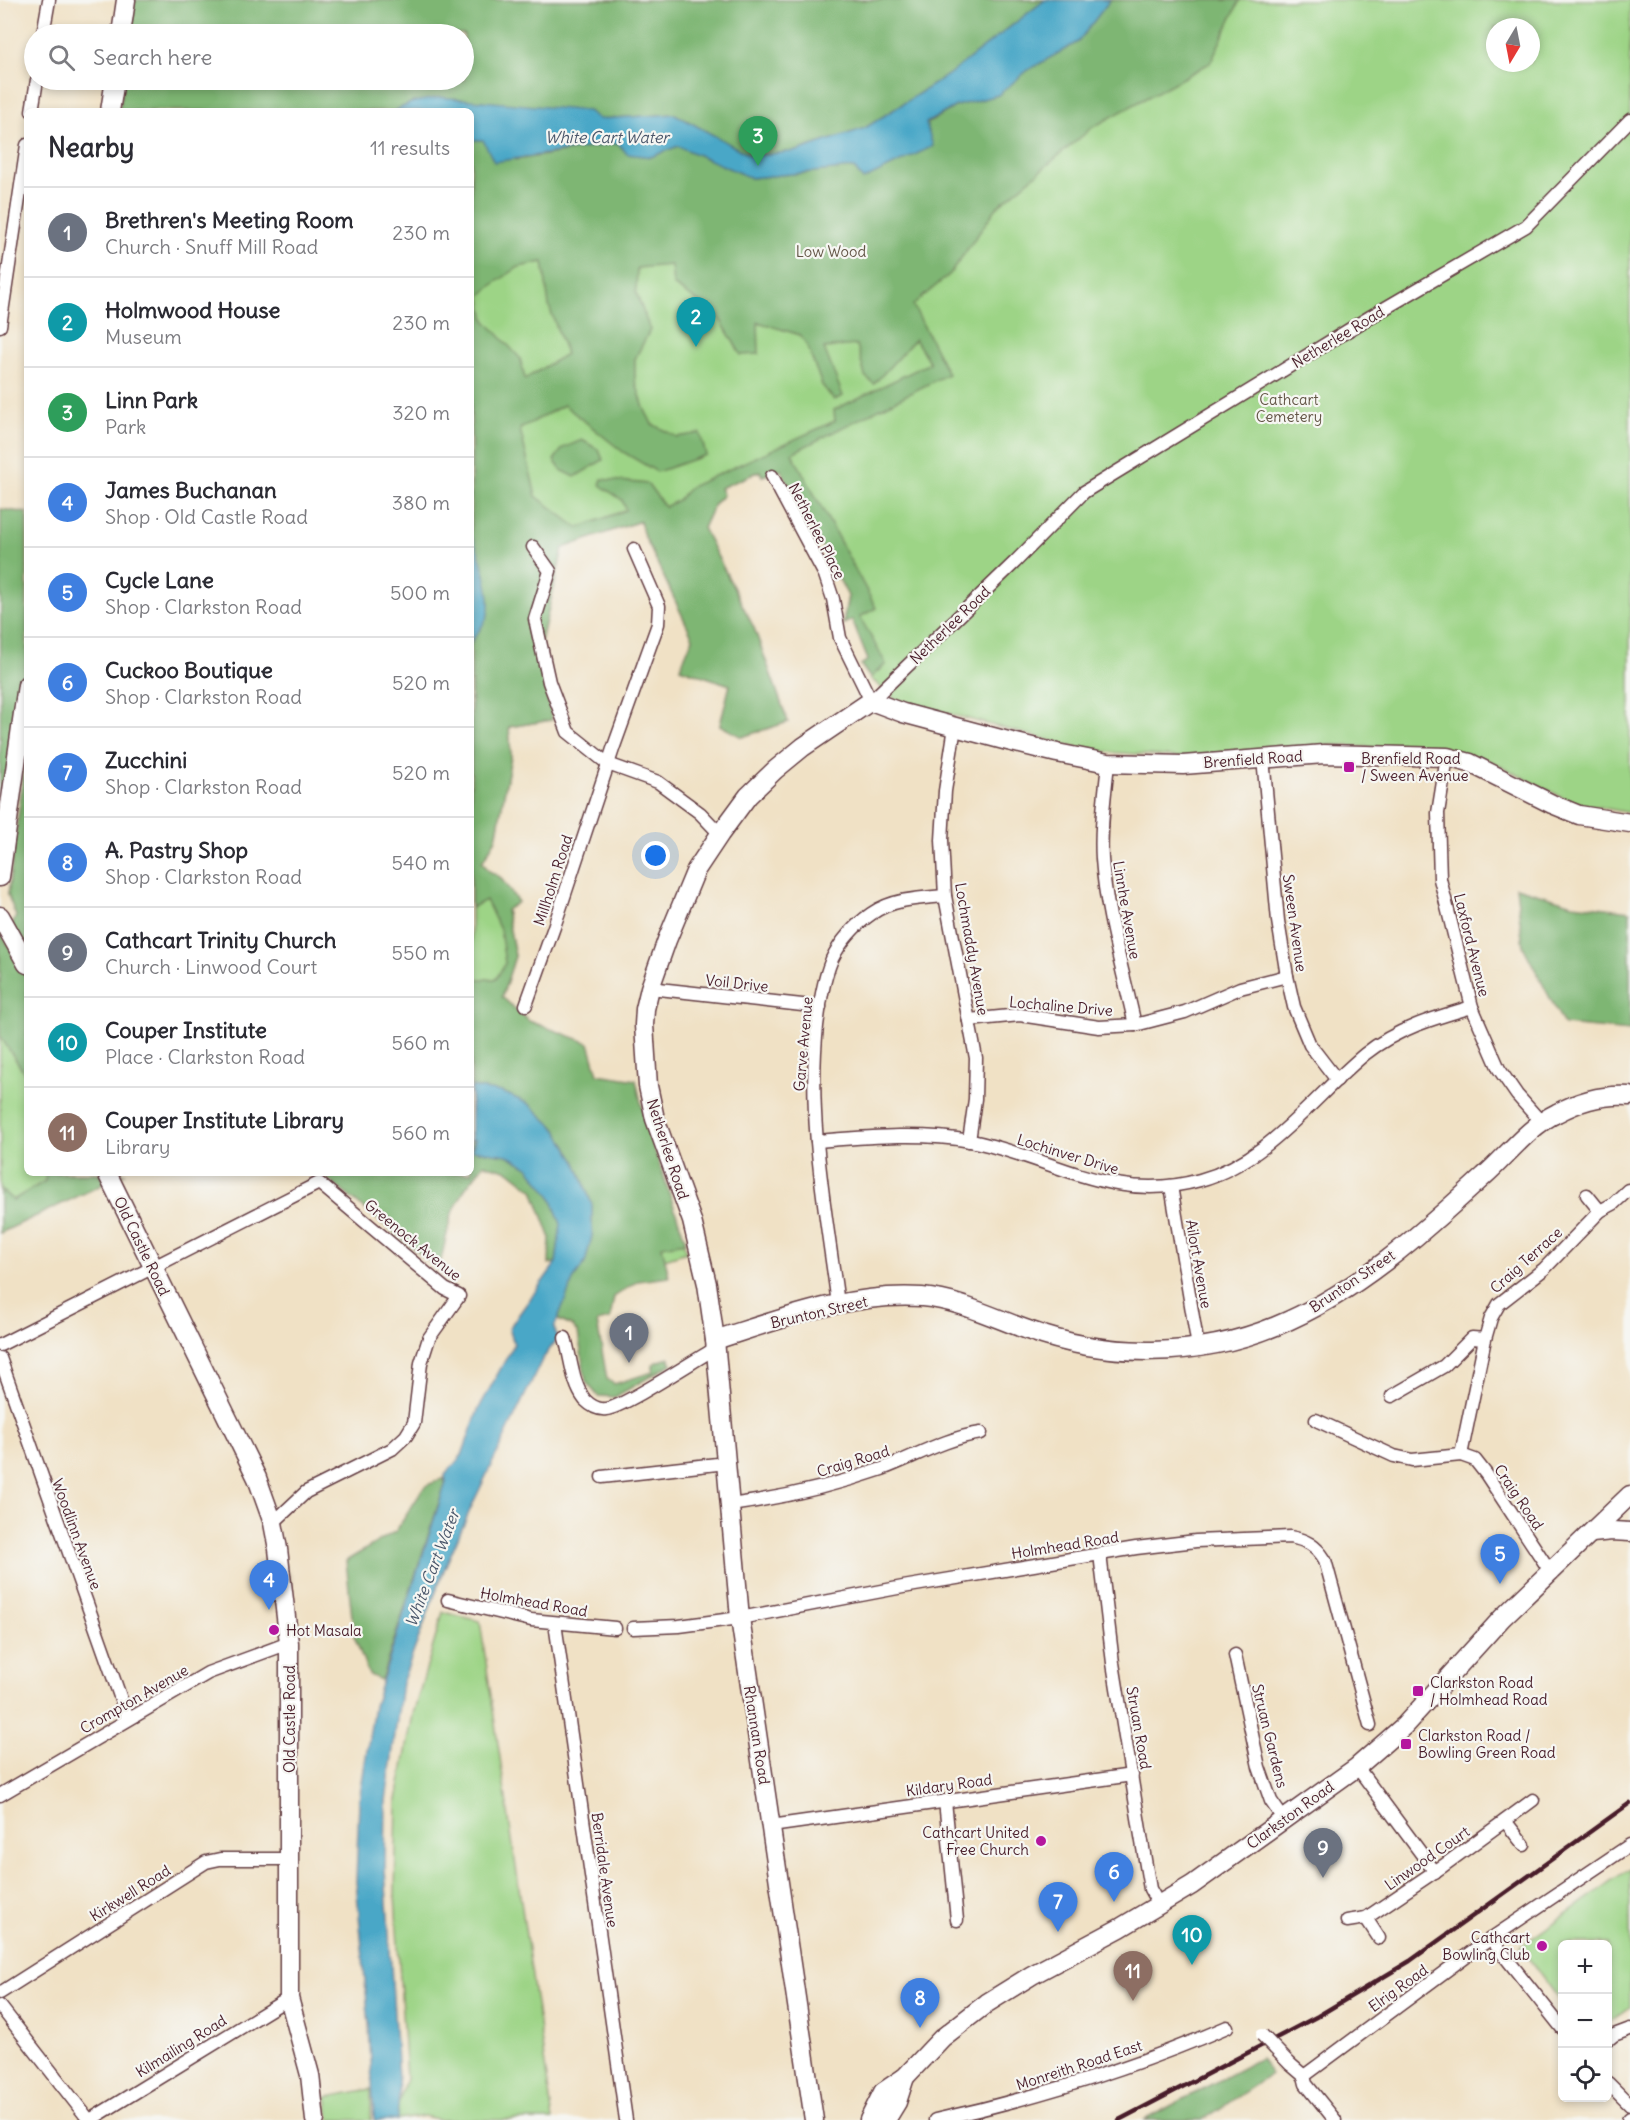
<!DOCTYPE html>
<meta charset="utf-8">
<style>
body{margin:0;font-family:Delius,sans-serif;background:#f2f2f3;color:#2b2b33}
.controls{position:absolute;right:18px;bottom:18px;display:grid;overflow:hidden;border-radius:9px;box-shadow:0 3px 9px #0003}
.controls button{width:54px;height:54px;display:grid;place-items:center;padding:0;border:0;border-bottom:2px solid #e1e1e2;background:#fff;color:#2b2b33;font:30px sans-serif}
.compass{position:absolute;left:1486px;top:18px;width:54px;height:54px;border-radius:50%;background:#fff;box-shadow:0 3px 9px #0003;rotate:190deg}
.you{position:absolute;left:656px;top:856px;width:21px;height:21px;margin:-15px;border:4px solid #fff;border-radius:50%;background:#1a73e8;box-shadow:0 0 0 9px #1a73e833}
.badge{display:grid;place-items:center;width:39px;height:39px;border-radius:50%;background:#0b8043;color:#fff;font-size:20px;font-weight:700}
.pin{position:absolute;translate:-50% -50px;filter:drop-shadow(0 2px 3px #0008)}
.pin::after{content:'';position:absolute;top:32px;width:21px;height:18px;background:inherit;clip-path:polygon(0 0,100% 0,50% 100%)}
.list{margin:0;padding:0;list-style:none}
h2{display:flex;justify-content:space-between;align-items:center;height:78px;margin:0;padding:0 24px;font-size:26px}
h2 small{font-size:20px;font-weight:400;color:#7c7c81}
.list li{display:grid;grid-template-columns:39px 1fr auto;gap:18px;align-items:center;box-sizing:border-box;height:90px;padding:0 24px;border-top:2px solid #e1e1e2}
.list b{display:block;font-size:22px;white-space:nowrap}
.list p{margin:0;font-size:20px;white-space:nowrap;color:#7c7c81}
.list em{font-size:20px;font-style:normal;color:#7c7c81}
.icon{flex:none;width:33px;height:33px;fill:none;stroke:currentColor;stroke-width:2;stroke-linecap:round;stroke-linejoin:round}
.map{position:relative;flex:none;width:1630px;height:2120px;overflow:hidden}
.search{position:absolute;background:#fff;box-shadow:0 3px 9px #0003;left:24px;top:24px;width:450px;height:66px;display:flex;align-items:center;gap:15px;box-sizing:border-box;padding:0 21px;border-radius:33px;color:#7c7c81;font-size:22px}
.panel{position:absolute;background:#fff;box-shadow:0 3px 9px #0003;left:24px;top:108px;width:450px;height:1068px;border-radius:9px}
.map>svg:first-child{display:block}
</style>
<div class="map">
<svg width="1630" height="2120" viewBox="0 0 1630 2120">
<rect width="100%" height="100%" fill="#f6f6f2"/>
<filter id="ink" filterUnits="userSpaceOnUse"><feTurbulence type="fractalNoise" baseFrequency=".0167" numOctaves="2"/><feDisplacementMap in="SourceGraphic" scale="12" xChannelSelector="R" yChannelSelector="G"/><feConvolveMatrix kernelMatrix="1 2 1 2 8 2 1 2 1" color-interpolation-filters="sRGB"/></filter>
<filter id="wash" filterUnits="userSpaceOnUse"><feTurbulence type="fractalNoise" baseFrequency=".008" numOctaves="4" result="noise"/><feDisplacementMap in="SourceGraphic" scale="24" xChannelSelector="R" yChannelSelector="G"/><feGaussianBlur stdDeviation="1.35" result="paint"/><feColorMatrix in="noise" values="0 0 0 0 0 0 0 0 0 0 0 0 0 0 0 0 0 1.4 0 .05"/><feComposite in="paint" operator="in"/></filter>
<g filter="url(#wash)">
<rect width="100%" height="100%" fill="#f0e1c5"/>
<!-- green -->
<g fill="#9dd486" stroke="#747a58" stroke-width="1.5" fill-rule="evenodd">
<path d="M135,0H1630V813L1572,802L1490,761L1450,752L1333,745L1180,757L1090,751L896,700L870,678L861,665L868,660L852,620L843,624L848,596L781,470L762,476L760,471L720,488L723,495L714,504L703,528L754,628L788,722L742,737L720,725L730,685L680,668L693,638L643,533L641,521L563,547L538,654L552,720L509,727L511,756L496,839L482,862L489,871L500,877L518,902L506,910L515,956L502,997L499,1016L626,1097L687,1252L627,1271L572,1326L542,1313L582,1206L471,1098V111H119L124,80H464V34H130ZM1495,27H1531V63H1495Z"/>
<polygon points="27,749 27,1173 126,1173 0,1233 0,921 12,926 16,916 8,895"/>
<polygon points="443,1612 480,1621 553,2120 441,2120 424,2116 397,2120 398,2106 406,2079 395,1895 397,1800 413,1714"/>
<polygon points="1630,1868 1630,2007 1608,2023 1608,1944 1562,1944 1562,2003 1520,1947"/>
<polygon points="371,2089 371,2120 330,2120 327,2097"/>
</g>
<!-- forest -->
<g fill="#7eb673" stroke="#646a4f" stroke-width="1.5" fill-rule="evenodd">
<polygon points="135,0 1045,0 948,75 865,128 797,151 751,156 675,114 599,119 588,111 413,102 394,111 119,111 124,80 464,80 464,34 130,34"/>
<path d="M1110,0H1240L1210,63L1093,127L998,206L950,274L913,305L948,374L792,453L876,608L860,617L886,664L870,678L861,665L868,660L852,620L843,624L848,596L781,470L762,476L760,471L720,488L723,495L714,504L703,528L754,628L788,722L742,737L720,725L730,685L680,668L693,638L643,533L640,521L563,548L538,654L552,720L509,727L511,756L496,839L482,862L489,871L500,877L518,902L506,910L515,956L502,997L529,1021L589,1043L598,1074L636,1080L646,1125L686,1242L662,1246L669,1277L638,1281L614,1297L610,1319L597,1322L607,1379L614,1384L653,1372V1365L656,1362L669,1358L672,1364L615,1397L598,1396L586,1382L578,1333L572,1326L557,1319L574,1278L585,1263L592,1236V1205L576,1162L557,1130L529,1104L502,1092L471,1087V979H496L505,963L500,930L486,900L471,908V643L488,614L475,543L471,535V140H483L516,160L618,143L651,157L678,146L751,178L854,168L956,106L998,95L1028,70L1078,42ZM543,262L549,306L566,354L525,379L520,358L485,320L480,296L495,283L519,267ZM671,265L673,285L717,314L741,355L759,354L758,322L800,335L807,345L822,385L834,400L843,396L824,348L857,345L865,376L874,384L915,339L930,363L834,410L835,421L690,487L678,500L665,507L648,484L602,479L600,485L622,500L626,510L578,528L536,496L520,429L564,405L623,452L657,472L706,455L700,433L677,437L652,424L644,408L635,380V359L650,330L636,292L637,268Z"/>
<polygon points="582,440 599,450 603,460 575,477 561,470 554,460 563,448"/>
<polygon points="1,509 27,513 27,654 0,846"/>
<polygon points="27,749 27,954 12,926 16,916 8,895"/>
<polygon points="1516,887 1573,904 1630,911 1630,1031 1564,1025 1523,946"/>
<polygon points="0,932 27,980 27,1077 0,1036"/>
<polygon points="475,1138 472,1150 507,1155 528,1167 550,1195 561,1224 556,1263 549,1264 550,1236 533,1190 509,1171 484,1164 465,1189 451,1216 439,1269 320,1173 471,1173 471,1140"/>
<polygon points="46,1173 98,1173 104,1184 0,1233 0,1189 13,1200 45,1181"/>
<polygon points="444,1478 445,1484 381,1680 369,1675 354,1636 346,1561 396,1531 425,1486"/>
<polygon points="1261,2058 1271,2074 1203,2120 1144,2120"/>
</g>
<!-- water -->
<g fill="#48a7c7" stroke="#496379" stroke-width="1.5">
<polygon points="1045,0 1110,0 1078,42 1028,70 998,95 956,106 926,123 933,146 863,180 854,168 751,178 678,146 651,157 627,154 618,143 494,162 483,140 471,140 471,111 394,111 413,102 440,97 588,111 599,119 675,114 751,156 797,151 865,128 948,75"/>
<path d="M471,535C480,552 493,595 488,614C486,623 476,634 471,643Z"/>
<polygon points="471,1087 502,1092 529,1104 557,1130 576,1162 592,1205 592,1236 585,1263 574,1278 554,1328 558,1338 542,1360 474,1501 444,1570 402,1683 386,1801 385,1869 399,2094 397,2120 374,2120 369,2025 356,1882 359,1801 374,1706 446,1482 445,1475 462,1455 478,1410 514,1344 509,1328 556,1263 561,1224 550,1195 528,1167 507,1155 472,1150 475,1139 471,1140"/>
</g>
</g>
<g filter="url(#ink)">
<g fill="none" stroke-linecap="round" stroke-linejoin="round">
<defs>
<g id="street">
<polyline points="43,34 49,0"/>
<polyline points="32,111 37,80"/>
<polyline points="0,326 27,145"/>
<polyline points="772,476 825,575 833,599 840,638 871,701 1015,562 1084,492 1370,317 1526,226 1630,120"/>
<polyline points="533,547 550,571 535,619 549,682 568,732 608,764 658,782 700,813 720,834"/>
<polyline points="955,727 945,791 942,840 945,896 976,1058 975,1099 969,1141"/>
<polyline points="1447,757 1438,813 1440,879 1472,1007 1499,1069 1517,1095 1541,1122"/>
<polyline points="1263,758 1278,921 1287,976 1294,1007 1310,1045 1337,1080"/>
<path d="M1108,763C1105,795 1100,827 1102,859C1106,915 1123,970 1135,1025"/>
<polyline points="650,988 820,1007"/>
<polyline points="526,1005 554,927 613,749 658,624 659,606 634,549"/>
<polyline points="969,1020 1020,1015 1099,1027 1135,1025 1185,1012 1240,988 1287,976"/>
<path d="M817,1141C868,1137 920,1132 971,1141C1052,1157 1113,1205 1200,1180C1269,1161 1312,1098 1365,1054C1396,1029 1434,1018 1472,1007"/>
<polyline points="1171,1186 1198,1347"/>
<polyline points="1587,1195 1600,1211"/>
<path d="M838,1304C826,1212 807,1119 817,1026C820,1003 823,981 832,959C840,942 855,925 871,914C892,899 920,898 945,896"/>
<path d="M565,1338C571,1357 572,1384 585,1400C590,1405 598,1410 606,1409C623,1408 696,1359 716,1348"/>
<polyline points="0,1345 319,1183 445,1289 459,1296 429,1338 421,1363 414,1423 406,1436 392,1449 306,1492 273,1523"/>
<polyline points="0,1358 128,1719"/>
<polyline points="1392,1396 1444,1366 1472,1338 1485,1339"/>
<polyline points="1316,1420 1394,1456 1412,1460 1461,1455 1475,1460 1486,1474 1550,1571"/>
<polyline points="1461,1455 1485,1339 1491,1318 1499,1304 1544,1269 1600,1211 1613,1204 1628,1190"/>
<polyline points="602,1477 726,1463"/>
<path d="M730,1505C781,1498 833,1486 882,1469C914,1457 946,1438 981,1433"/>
<polyline points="1100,1554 1113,1663 1140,1830 1150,1889 1159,1905"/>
<polyline points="448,1600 531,1620 615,1628"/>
<polyline points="555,1623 626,2120"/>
<path d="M633,1628L679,1626L740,1618L903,1587L1136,1548L1196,1541L1290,1537C1306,1540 1316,1545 1325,1560L1370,1725"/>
<polyline points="1235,1655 1259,1767 1271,1801 1284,1820"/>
<polyline points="1357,1767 1435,1872"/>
<polyline points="0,1795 208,1673 289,1643"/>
<polyline points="945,1801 957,1920"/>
<polyline points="1505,1821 1524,1845"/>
<polyline points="771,1826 1132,1775"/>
<polyline points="1366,1918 1379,1938"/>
<polyline points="1347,1921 1366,1918 1443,1866 1533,1800"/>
<polyline points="1491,1939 1562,2028"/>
<polyline points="0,1993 206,1862 220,1859 289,1859"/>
<polyline points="0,2006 89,2120"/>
<polyline points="1608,2040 1614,2035 1630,2029"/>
<polyline points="1290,2064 1304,2076 1306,2084 1335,2120"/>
<polyline points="1304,2076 1474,1950 1630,1845"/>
<polyline points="1608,2083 1630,2105"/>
<polyline points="90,2120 289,1998"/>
<path d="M935,2120C1036,2098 1133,2068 1227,2027"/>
<polyline points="1628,2120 1630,2118"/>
</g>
<g id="secondary">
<polyline points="121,34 126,0"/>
<polyline points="110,111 115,80"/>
<polyline points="0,877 27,685"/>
<polyline points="0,916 27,964"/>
<polyline points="107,1173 257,1478 273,1523 278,1549 289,1643 289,1998 310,2075 315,2120"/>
<path d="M715,1340C781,1319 852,1292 922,1297C959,1300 994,1318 1028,1330C1107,1359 1198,1358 1276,1326C1355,1294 1422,1233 1484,1176C1508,1155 1528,1127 1557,1113C1579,1101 1605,1094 1630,1096"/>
<polyline points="1592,1533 1612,1531 1630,1532"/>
<polyline points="814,2120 740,1618 715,1340 707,1284 692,1221 655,1119 648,1086 644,1025 645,1009 650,988 667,940 696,870 720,834 748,796 775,770 803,747 871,701 903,713 1004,740 1057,753 1108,763 1183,765 1324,754 1447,757 1470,763 1552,804 1579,815 1630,823"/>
<polyline points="869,2120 883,2092 905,2077 942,2038 987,2003 1032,1975 1120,1928 1192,1885 1357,1767 1404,1726 1502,1618 1630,1495"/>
<polyline points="886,2120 897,2102 905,2077"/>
</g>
</defs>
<!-- street casing -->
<use href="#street" stroke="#633c42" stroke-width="15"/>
<!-- secondary casing -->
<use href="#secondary" stroke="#633c42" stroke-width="21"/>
<!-- street -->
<use href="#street" stroke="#fff" stroke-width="12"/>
<!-- secondary -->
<use href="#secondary" stroke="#fff" stroke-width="18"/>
<!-- rail -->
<polyline stroke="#4a1f2b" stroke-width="4.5" points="1119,2120 1318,2016 1410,1961 1630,1803"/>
<defs>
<polyline id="street-bridge" points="1262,2035 1290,2064"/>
</defs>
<!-- street-bridge casing -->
<use href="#street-bridge" stroke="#633c42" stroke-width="15" stroke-linecap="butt"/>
<!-- street-bridge -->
<use href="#street-bridge" stroke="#fff" stroke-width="12"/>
</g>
</g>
<!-- markers -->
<g fill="#b5179e" stroke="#f6f6f2" stroke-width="2">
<rect x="1343" y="761" width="12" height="12" rx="3"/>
<circle cx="274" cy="1630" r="6"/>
<rect x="1412" y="1685" width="12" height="12" rx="3"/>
<rect x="1400" y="1738" width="12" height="12" rx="3"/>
<circle cx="1041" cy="1841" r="6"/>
<circle cx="1542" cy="1946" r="6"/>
</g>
<g text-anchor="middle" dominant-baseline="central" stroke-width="4.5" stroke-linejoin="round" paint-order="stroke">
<!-- park labels -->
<g font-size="15" fill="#635546" stroke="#f6f6f2">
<text x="831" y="251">Low Wood</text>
<text x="1289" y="399">Cathcart<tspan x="1289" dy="17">Cemetery</tspan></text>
</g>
<!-- street labels -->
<g font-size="15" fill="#4a1f2b" stroke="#f6f6f2">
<text transform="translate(1338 337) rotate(-31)">Netherlee Road</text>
<text transform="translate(817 531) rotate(63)">Netherlee Place</text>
<text transform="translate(950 625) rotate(-44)">Netherlee Road</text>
<text transform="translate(1253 759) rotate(-4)">Brenfield Road</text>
<text transform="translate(553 880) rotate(-72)">Millholm Road</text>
<text transform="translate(1127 910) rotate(80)">Linnhe Avenue</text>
<text transform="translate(1295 923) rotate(82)">Sween Avenue</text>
<text transform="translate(1472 945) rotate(76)">Laxford Avenue</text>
<text transform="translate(972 949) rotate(80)">Lochmaddy Avenue</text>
<text transform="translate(737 983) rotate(6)">Voil Drive</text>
<text transform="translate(1061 1006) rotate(5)">Lochaline Drive</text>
<text transform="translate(803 1044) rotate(-85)">Garve Avenue</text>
<text transform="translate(668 1149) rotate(72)">Netherlee Road</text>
<text transform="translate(1068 1154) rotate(17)">Lochinver Drive</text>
<text transform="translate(413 1240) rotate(39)">Greenock Avenue</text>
<text transform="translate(142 1246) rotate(64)">Old Castle Road</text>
<text transform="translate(1526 1260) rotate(-42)">Craig Terrace</text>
<text transform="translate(1199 1264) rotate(80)">Ailort Avenue</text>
<text transform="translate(1352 1281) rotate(-34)">Brunton Street</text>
<text transform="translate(819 1312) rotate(-13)">Brunton Street</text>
<text transform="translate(853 1461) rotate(-17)">Craig Road</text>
<text transform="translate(1519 1497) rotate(56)">Craig Road</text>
<text transform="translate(77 1534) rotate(70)">Woodlinn Avenue</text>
<text transform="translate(1065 1545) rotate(-9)">Holmhead Road</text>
<text transform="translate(534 1602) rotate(10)">Holmhead Road</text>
<text transform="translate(134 1699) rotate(-30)">Crompton Avenue</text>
<text transform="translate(289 1719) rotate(-90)">Old Castle Road</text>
<text transform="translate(1139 1728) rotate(80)">Struan Road</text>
<text transform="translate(757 1735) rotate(81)">Rhannan Road</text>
<text transform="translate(1270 1736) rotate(76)">Struan Gardens</text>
<text transform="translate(949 1785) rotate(-8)">Kildary Road</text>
<text transform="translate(1290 1815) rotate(-36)">Clarkston Road</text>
<text transform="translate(1427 1858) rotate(-35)">Linwood Court</text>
<text transform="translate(605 1870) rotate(82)">Berridale Avenue</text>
<text transform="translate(130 1893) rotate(-32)">Kirkwell Road</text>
<text transform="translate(1398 1988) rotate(-36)">Elrig Road</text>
<text transform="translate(181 2046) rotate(-32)">Kilmailing Road</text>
<text transform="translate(1079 2065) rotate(-18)">Monreith Road East</text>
</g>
<!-- poi labels -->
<g font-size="15" fill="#4a1f2b" stroke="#f6f6f2" text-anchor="start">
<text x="1361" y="758">Brenfield Road<tspan x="1361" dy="17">/ Sween Avenue</tspan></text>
<text x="286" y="1630">Hot Masala</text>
<text x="1430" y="1682">Clarkston Road<tspan x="1430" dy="17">/ Holmhead Road</tspan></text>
<text x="1418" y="1735">Clarkston Road /<tspan x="1418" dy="17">Bowling Green Road</tspan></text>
<text x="1029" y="1832" text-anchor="end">Cathcart United<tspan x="1029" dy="17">Free Church</tspan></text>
<text x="1530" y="1937" text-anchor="end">Cathcart<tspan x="1530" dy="17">Bowling Club</tspan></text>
</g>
<!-- water labels -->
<g font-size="16" font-style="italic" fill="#495569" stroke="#f6f6f2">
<text x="607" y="137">White Cart Water</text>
<text transform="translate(432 1568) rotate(-69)">White Cart Water</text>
</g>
</g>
</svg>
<div class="controls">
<button>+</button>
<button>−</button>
<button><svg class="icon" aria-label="locate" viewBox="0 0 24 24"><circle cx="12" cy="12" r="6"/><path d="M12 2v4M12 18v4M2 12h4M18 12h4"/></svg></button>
</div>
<svg class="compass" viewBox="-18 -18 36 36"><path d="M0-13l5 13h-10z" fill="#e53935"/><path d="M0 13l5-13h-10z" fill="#7c7c81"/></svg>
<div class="you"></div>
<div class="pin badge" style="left:629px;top:1363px;background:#6b7280">1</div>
<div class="pin badge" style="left:696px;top:347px;background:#0f9aa8">2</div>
<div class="pin badge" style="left:758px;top:166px;background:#2e9e5b">3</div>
<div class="pin badge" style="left:269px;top:1610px;background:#3f7fe0">4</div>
<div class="pin badge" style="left:1500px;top:1584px;background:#3f7fe0">5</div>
<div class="pin badge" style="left:1114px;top:1902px;background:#3f7fe0">6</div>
<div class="pin badge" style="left:1058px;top:1932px;background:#3f7fe0">7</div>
<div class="pin badge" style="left:920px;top:2028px;background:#3f7fe0">8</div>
<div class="pin badge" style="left:1323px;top:1878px;background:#6b7280">9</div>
<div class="pin badge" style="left:1192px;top:1965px;background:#0f9aa8">10</div>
<div class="pin badge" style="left:1133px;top:2001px;background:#8d6e63">11</div>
<div class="search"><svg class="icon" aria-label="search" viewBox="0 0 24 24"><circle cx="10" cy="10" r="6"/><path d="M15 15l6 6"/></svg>Search here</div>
<section class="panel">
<h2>Nearby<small>11 results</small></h2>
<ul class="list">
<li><span class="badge" style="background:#6b7280">1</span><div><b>Brethren's Meeting Room</b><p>Church · Snuff Mill Road</p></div><em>230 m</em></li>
<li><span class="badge" style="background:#0f9aa8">2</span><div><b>Holmwood House</b><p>Museum</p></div><em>230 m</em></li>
<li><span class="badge" style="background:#2e9e5b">3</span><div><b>Linn Park</b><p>Park</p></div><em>320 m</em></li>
<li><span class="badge" style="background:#3f7fe0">4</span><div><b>James Buchanan</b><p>Shop · Old Castle Road</p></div><em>380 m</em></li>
<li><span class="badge" style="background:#3f7fe0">5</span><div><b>Cycle Lane</b><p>Shop · Clarkston Road</p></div><em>500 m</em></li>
<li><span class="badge" style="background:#3f7fe0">6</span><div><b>Cuckoo Boutique</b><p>Shop · Clarkston Road</p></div><em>520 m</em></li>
<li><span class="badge" style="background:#3f7fe0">7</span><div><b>Zucchini</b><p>Shop · Clarkston Road</p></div><em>520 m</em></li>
<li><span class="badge" style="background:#3f7fe0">8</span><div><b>A. Pastry Shop</b><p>Shop · Clarkston Road</p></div><em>540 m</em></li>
<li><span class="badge" style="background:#6b7280">9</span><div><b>Cathcart Trinity Church</b><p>Church · Linwood Court</p></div><em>550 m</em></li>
<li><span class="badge" style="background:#0f9aa8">10</span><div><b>Couper Institute</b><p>Place · Clarkston Road</p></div><em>560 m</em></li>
<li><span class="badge" style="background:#8d6e63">11</span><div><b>Couper Institute Library</b><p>Library</p></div><em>560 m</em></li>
</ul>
</section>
</div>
